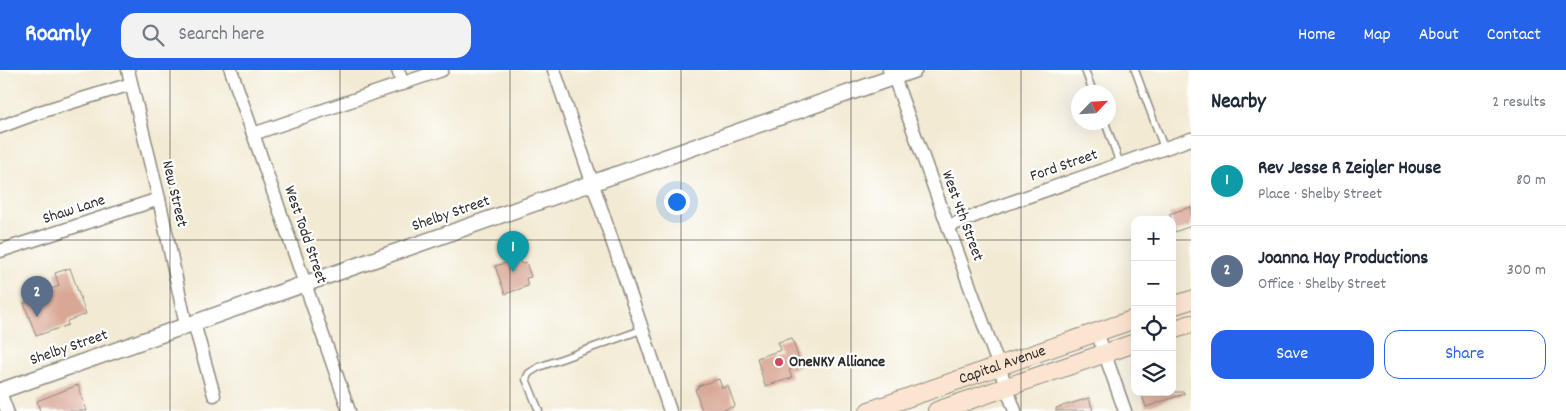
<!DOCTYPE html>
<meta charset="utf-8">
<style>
body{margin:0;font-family:Dekko,sans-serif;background:#f2f2f3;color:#1f2937}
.controls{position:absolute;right:15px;bottom:15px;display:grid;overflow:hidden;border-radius:10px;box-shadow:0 5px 20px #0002}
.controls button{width:45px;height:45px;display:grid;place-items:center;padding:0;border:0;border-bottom:1px solid #e0e1e3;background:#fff;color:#1f2937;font:25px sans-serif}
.compass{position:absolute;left:1071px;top:15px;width:45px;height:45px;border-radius:50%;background:#fff;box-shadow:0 5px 20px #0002;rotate:65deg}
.you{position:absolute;left:676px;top:131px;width:18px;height:18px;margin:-12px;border:4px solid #fff;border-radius:50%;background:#1a73e8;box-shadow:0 0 0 8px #1a73e833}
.badge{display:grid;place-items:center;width:32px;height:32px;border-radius:50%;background:#2563eb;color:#fff;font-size:16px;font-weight:700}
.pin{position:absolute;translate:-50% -41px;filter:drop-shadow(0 1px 2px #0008)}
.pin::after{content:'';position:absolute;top:26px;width:18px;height:15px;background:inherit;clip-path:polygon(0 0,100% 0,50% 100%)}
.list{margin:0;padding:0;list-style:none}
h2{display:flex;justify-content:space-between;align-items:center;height:65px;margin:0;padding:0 20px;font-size:21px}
h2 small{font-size:16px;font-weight:400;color:#747a83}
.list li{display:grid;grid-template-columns:32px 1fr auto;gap:15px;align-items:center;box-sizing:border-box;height:90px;padding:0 20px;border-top:1px solid #e0e1e3}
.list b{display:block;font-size:19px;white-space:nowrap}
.list p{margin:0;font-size:16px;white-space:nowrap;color:#747a83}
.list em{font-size:16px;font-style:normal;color:#747a83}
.actions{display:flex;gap:10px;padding:15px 20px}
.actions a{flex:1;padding:11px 0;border:1px solid #2563eb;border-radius:15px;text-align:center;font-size:18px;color:#2563eb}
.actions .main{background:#2563eb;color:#fff}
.icon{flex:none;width:28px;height:28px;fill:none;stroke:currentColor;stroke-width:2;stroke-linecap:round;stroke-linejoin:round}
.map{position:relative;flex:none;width:1191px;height:341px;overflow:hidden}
header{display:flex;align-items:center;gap:30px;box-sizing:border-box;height:70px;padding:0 25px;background:#2563eb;color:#fff}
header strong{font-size:24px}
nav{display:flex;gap:28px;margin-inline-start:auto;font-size:18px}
.search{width:350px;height:45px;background:#f2f2f3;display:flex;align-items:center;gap:12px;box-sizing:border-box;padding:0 18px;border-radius:15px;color:#747a83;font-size:19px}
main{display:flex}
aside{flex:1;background:#fff}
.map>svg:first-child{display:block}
</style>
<header>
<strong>Roamly</strong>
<div class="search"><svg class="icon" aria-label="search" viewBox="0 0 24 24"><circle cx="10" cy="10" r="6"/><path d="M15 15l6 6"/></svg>Search here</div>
<nav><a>Home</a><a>Map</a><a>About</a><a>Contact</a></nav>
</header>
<main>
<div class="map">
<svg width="1191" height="341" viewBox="0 0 1191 341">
<rect width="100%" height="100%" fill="#fff"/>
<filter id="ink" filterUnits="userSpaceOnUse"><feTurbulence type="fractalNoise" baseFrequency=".02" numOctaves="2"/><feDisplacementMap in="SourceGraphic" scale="10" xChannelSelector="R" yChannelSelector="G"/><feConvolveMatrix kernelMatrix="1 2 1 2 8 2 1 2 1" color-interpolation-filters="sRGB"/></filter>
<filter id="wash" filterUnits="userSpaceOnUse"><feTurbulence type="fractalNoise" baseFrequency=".0096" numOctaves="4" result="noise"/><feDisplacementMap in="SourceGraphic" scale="20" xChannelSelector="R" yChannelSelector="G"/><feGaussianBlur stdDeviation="1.12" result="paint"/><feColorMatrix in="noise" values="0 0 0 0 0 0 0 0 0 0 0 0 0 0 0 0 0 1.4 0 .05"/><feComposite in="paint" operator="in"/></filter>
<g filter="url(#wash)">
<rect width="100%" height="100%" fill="#f2ead3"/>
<g id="blocks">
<!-- building -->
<g fill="#d9a795">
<polygon points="1191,137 1191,156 1175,162 1172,150 1169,144"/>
<polygon points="519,189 521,194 526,192 531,207 526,208 528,216 505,224 495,196"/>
<polygon points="70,198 86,244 67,251 68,255 36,266 24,233 39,228 38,224 59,216 55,203"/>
<polygon points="792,268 801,296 789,300 792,308 765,316 757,288 781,280 778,272"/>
<polygon points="719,309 722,318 728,316 735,336 720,341 702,341 695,319 698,318 698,316"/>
<polygon points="78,315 87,341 40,341 37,331"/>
<polygon points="1141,322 1184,322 1184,324 1146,337"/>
<polygon points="1089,328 1093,341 1056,341 1056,338"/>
</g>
</g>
</g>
<g filter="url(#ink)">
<use href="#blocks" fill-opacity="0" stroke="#8e8a7f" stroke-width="1"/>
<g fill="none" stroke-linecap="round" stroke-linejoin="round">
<defs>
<g id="service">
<polyline points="1085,0 1093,22"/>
<polyline points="1135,0 1164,78"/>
<polyline points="1105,52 1120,94"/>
<polyline points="539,341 526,309 529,303 539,297 641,260"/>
</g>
<g id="minor">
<polyline points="128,0 159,129 186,255"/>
<polyline points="231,0 349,341"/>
<polyline points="398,0 403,14"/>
<polyline points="554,0 670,341"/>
<polyline points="889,0 894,7 1015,341"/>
<polyline points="0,57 40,42 131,14"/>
<polyline points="253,64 442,0"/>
<polyline points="949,156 995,138 1191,69"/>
<polyline points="0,181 159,129"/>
<polyline points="194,253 214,325"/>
<polyline points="1097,262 1125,341"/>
<polyline points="0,322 7,341"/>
</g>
<polyline id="tertiary" points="0,321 914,0"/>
<g id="secondary">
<polyline points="1172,236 1191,230"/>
<polyline points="1172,260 1191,254"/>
<path id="s1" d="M869,341L1135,249"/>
<polyline points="937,341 1135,273"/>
</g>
</defs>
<!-- service casing -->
<use href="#service" stroke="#8e8a7f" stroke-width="9"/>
<!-- minor casing -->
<use href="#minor" stroke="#8e8a7f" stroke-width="15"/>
<!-- tertiary casing -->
<use href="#tertiary" stroke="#8e8a7f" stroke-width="18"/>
<!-- secondary casing -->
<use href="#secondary" stroke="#8e8a7f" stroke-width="20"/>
<!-- service -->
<use href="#service" stroke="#fff" stroke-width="6"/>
<!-- minor -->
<use href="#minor" stroke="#fff" stroke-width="12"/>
<!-- tertiary -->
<use href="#tertiary" stroke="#fff" stroke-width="15"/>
<!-- secondary -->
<use href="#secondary" stroke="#fce5d0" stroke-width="18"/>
</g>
</g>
<!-- grid -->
<path fill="none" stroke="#2b2b2b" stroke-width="1" stroke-opacity="0.55" d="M170,0V341M340,0V341M510,0V341M681,0V341M851,0V341M1021,0V341M0,170H1135M1172,170H1191"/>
<!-- markers -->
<circle fill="#d1495b" stroke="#fff" stroke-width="2" cx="779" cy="292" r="5"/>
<g text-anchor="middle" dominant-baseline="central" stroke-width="4.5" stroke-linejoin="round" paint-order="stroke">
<!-- street labels -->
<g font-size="16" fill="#2b2b2b" stroke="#fff">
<text transform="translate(1064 96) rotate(-19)">Ford Street</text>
<text transform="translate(174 124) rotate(77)">New Street</text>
<text transform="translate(74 140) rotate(-18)">Shaw Lane</text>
<text transform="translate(451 144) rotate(-19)">Shelby Street</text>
<text transform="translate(962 146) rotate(70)">West 4th Street</text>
<text transform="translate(305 165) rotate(71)">West Todd Street</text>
<text transform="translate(69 278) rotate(-19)">Shelby Street</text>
<text stroke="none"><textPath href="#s1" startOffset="141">Capital Avenue</textPath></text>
</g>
<!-- poi labels -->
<g font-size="16" font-weight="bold" fill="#2b2b2b" stroke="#fff" text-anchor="start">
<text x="789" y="292">OneNKY Alliance</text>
</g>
</g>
</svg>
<div class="controls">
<button>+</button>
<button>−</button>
<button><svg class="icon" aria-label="locate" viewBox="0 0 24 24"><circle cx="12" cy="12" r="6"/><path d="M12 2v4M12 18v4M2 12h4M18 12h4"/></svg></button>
<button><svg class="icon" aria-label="layers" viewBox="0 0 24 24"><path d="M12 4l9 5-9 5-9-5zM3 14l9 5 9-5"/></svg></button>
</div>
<svg class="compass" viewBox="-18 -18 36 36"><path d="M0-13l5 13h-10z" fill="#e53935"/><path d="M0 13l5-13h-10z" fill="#747a83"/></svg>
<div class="you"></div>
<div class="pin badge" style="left:513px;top:202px;background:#0f9aa8">1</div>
<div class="pin badge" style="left:37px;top:247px;background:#5c6f8a">2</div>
</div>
<aside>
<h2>Nearby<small>2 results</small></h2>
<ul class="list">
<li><span class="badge" style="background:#0f9aa8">1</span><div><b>Rev Jesse R Zeigler House</b><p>Place · Shelby Street</p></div><em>80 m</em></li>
<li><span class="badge" style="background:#5c6f8a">2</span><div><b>Joanna Hay Productions</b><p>Office · Shelby Street</p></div><em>300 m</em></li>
</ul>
<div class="actions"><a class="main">Save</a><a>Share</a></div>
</aside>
</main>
